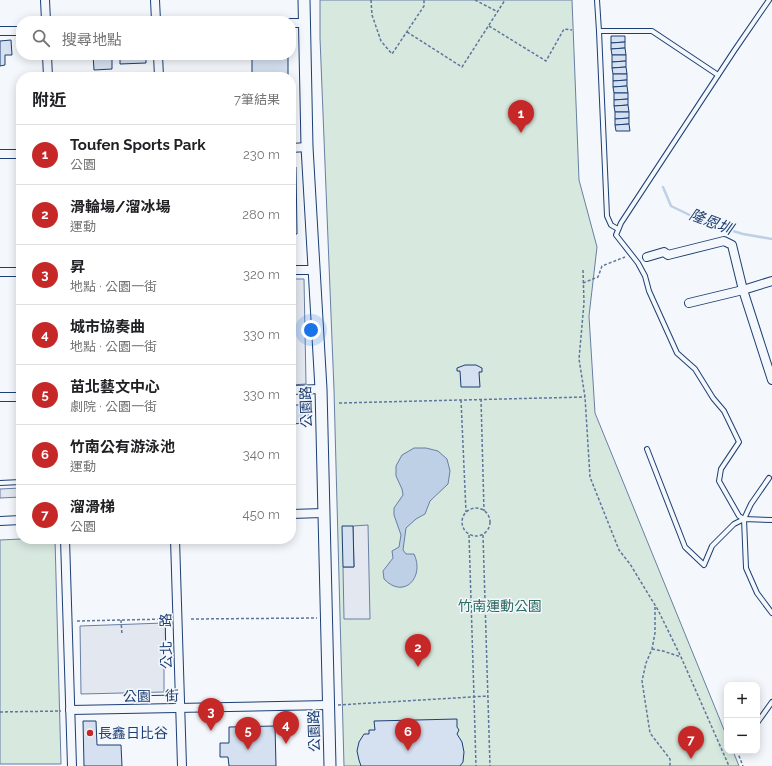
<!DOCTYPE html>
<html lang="zh-TW">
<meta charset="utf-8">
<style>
body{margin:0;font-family:Raleway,"Noto Sans TC",sans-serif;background:#f2f2f2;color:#202124}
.controls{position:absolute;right:12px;bottom:12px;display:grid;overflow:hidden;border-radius:8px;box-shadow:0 2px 10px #0003}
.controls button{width:36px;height:36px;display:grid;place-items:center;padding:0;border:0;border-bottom:1px solid #e0e0e0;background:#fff;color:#202124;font:20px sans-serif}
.you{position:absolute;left:311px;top:330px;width:14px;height:14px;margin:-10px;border:3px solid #fff;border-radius:50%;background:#1a73e8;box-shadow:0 0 0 6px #1a73e833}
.badge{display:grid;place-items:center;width:26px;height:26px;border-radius:50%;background:#c62828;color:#fff;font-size:13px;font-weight:700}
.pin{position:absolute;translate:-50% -33px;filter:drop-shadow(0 1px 2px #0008)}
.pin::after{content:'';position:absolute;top:21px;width:14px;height:12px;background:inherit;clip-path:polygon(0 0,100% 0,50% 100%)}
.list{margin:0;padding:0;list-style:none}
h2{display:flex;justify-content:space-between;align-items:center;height:52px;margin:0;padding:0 16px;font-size:17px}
h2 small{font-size:13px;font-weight:400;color:#757577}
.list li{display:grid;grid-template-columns:26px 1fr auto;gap:12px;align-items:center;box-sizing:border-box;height:60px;padding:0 16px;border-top:1px solid #e0e0e0}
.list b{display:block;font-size:15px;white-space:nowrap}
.list p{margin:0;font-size:13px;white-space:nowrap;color:#757577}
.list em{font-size:13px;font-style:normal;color:#757577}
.icon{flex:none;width:22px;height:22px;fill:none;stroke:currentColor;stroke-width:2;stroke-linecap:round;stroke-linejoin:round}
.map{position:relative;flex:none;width:772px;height:766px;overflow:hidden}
.search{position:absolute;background:#fff;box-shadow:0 2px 10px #0003;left:16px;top:16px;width:280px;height:44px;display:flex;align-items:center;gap:10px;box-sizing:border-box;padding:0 14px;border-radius:16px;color:#757577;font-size:15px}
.panel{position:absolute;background:#fff;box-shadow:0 2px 10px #0003;left:16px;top:72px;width:280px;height:472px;border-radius:16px}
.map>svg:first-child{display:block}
</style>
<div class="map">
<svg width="772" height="766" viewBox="0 0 772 766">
<rect width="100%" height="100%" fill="#f4f7fb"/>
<!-- green -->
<g fill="#d7e8df" stroke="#687fa3">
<polygon points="320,0 572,0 579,180 597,247 589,316 595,413 727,737 727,751 733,751 739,766 344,766 334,390 320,38"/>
<polygon points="21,539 55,539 61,764 0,764 0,540"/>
</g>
<!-- parking -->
<g fill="#e3e8f0" stroke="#687fa3">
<polygon points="291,279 304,279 306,384 291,385"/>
<polygon points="21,488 21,497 0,498 0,489"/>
<polygon points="368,525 370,619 344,619 343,567 354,567 353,526"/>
<polygon points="164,623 164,692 81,694 80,626"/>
</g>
<!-- water -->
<path fill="#bed0e5" stroke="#687fa3" d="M414,448H426L438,451L447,459L450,471L448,484L430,501L425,514L416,519L406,528L403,550L406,554H414C425,577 404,600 384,579L383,571L393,558L392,551L399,547L401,535L394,515V508L403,495L402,489L396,476V466L402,455Z"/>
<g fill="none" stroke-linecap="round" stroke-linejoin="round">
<!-- stream -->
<polyline stroke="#bed0e5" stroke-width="2.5" points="663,187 671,206 706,223 743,234 772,239"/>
</g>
<!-- building -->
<g fill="#d5e0f0" stroke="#1d3f73">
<polygon points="611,36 625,36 625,42 611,43"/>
<polygon points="11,40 12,55 5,55 5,65 0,66 0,41"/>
<polygon points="625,42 625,48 611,49 611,43"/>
<polygon points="625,48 626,55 612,55 611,49"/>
<polygon points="93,55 142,55 142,56 146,56 146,63 120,64 120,57 112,57 112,69 94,70"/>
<rect x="252" y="55" width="36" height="22"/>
<polygon points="612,55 626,55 626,61 612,62"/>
<polygon points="626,61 626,67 612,68 612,62"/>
<polygon points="626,67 627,74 613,74 612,68"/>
<polygon points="613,74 627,74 627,80 613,81"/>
<polygon points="627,80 627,86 613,87 613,81"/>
<polygon points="627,86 628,93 614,93 613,87"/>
<polygon points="614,93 628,93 628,99 614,100"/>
<polygon points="628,99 628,105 614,106 614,100"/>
<polygon points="628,105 629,112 615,112 614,106"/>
<polygon points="615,112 629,112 629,118 615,119"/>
<polygon points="629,118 629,124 615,125 615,119"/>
<polygon points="629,124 630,131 616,131 615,125"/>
<polygon points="291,167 296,167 297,234 291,234"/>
<polygon points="465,365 476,365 482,368 482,372 479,372 480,387 461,387 460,371 457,371 457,368"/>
<polygon points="291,405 308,405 308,423 291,424"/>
<polygon points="342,526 353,526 354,567 343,567"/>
<polygon points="457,719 457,727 459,730 457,734 462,742 464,752 463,762 460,766 361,766 359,760 357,751 359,742 364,734 369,734 369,730 375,730 374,721"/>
<polygon points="83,721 96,721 97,745 121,745 122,766 84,766"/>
<polygon points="275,726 276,766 229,766 228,757 220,757 220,743 229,743 229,727"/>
</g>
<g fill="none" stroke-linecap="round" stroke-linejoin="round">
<defs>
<g id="lane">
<polyline points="597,0 599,31"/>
<polyline points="618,229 611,225 607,216 599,31 652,31 718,75"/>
<polyline points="647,449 685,547 704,565 712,546 734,524 744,519 751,504 769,478"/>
<polyline points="0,483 21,482"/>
<polyline points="744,519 739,516 719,481 721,469 739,442 724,411 713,398 695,369 677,353 649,291 645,276 638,263 616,235 621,223 734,51 769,0"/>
<polyline points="772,520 744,519 746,568 757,593 772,613"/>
<polyline points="757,723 772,702"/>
</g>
<g id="street">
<polyline points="45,0 46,21"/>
<polyline points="155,0 156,21"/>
<polyline points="291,23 304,23"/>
<polyline points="0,31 21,31"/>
<polyline points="47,55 48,77"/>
<polyline points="158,55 159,77"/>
<polyline points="291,148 307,147"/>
<polyline points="0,154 21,154"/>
<polyline points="647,257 664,252 668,255 724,241 732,245 743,290 772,380"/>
<polyline points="291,270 314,270"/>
<polyline points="0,272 21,272"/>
<polyline points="689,303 743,290 772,281"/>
<polyline points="291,390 321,389"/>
<polyline points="0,397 21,397"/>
<polyline points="291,514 323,513"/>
<polyline points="0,521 21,520"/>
<polyline points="65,539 72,766"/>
<polyline points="175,539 182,766"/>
<polyline points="70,710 328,705"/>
</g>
<polyline id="secondary" points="304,0 307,147 321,389 330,766"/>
</defs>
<!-- lane casing -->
<use href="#lane" stroke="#1d3f73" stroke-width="6"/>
<!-- street casing -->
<use href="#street" stroke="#1d3f73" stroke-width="10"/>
<!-- secondary casing -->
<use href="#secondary" stroke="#1d3f73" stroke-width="13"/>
<!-- path -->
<g stroke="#5e769c" stroke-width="1.5" stroke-dasharray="3 2" stroke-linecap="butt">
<polyline points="371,0 372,15 381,41 392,54 424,6 424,0"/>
<polyline points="475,0 498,12"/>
<polyline points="489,26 546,61 564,29 572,30"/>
<polyline points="407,32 462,67 505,0"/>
<polyline points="583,270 584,303 579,359 585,397 590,477 619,550 630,564 658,610 681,657 729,766"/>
<polyline points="583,283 598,277 602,266 625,257"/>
<polyline points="481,399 484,511"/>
<polyline points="461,400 466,512"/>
<polyline points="339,403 585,397"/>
<circle cx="476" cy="522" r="14"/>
<polyline points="469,535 474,697 476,766"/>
<polyline points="483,535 490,766"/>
<polyline points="655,607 655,633 652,649 646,663 642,681 650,733 670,759 670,766"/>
<polyline points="191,619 317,618"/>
<polyline points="121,620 122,635"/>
<polyline points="77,621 167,619"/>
<polyline points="652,649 663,651 681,657"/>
<polyline points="338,705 488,696"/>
<polyline points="0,712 61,711"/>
<polyline points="737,751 743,766"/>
</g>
<!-- lane -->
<use href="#lane" stroke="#f4f7fb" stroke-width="4"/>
<!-- street -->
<use href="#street" stroke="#f4f7fb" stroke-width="8"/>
<!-- secondary -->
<use href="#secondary" stroke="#f4f7fb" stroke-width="11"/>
</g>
<!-- markers -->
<circle fill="#c62828" stroke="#f4f7fb" stroke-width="1.5" cx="90" cy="733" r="4"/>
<g text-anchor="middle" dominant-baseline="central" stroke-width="3" stroke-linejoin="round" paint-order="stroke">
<!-- street labels -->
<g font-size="14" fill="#1d3f73" stroke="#f4f7fb">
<text transform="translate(306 407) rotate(-92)">公園路</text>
<text transform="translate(166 641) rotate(-91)">公北一路</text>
<text transform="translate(151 696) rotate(-1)">公園一街</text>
<text transform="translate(314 731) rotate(-92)">公園路</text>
</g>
<!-- park labels -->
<g font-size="14" fill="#2c6c60" stroke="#f4f7fb">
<text x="500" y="606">竹南運動公園</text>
</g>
<!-- poi labels -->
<g font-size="14" fill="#1d3f73" stroke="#f4f7fb" text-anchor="start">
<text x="98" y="733">長鑫日比谷</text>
</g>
<!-- water labels -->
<g font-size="15" font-style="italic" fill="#1d3f73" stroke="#f4f7fb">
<text transform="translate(711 222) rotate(21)">隆恩圳</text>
</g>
</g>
</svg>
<div class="controls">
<button>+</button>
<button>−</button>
</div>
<div class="you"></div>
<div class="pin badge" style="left:521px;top:133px">1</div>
<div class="pin badge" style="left:418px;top:667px">2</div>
<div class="pin badge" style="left:211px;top:731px">3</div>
<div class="pin badge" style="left:286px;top:744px">4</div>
<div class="pin badge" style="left:248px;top:750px">5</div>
<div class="pin badge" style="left:408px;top:751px">6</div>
<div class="pin badge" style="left:691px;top:759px">7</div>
<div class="search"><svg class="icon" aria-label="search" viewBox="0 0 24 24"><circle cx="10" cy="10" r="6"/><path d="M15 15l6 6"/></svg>搜尋地點</div>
<section class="panel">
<h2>附近<small>7筆結果</small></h2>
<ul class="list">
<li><span class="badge">1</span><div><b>Toufen Sports Park</b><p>公園</p></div><em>230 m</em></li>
<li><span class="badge">2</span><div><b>滑輪場/溜冰場</b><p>運動</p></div><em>280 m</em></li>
<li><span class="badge">3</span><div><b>昇</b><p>地點 · 公園一街</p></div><em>320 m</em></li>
<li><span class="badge">4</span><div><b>城市協奏曲</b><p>地點 · 公園一街</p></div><em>330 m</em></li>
<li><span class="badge">5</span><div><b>苗北藝文中心</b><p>劇院 · 公園一街</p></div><em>330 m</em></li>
<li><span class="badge">6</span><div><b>竹南公有游泳池</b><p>運動</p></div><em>340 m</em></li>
<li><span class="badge">7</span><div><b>溜滑梯</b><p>公園</p></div><em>450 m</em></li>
</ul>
</section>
</div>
